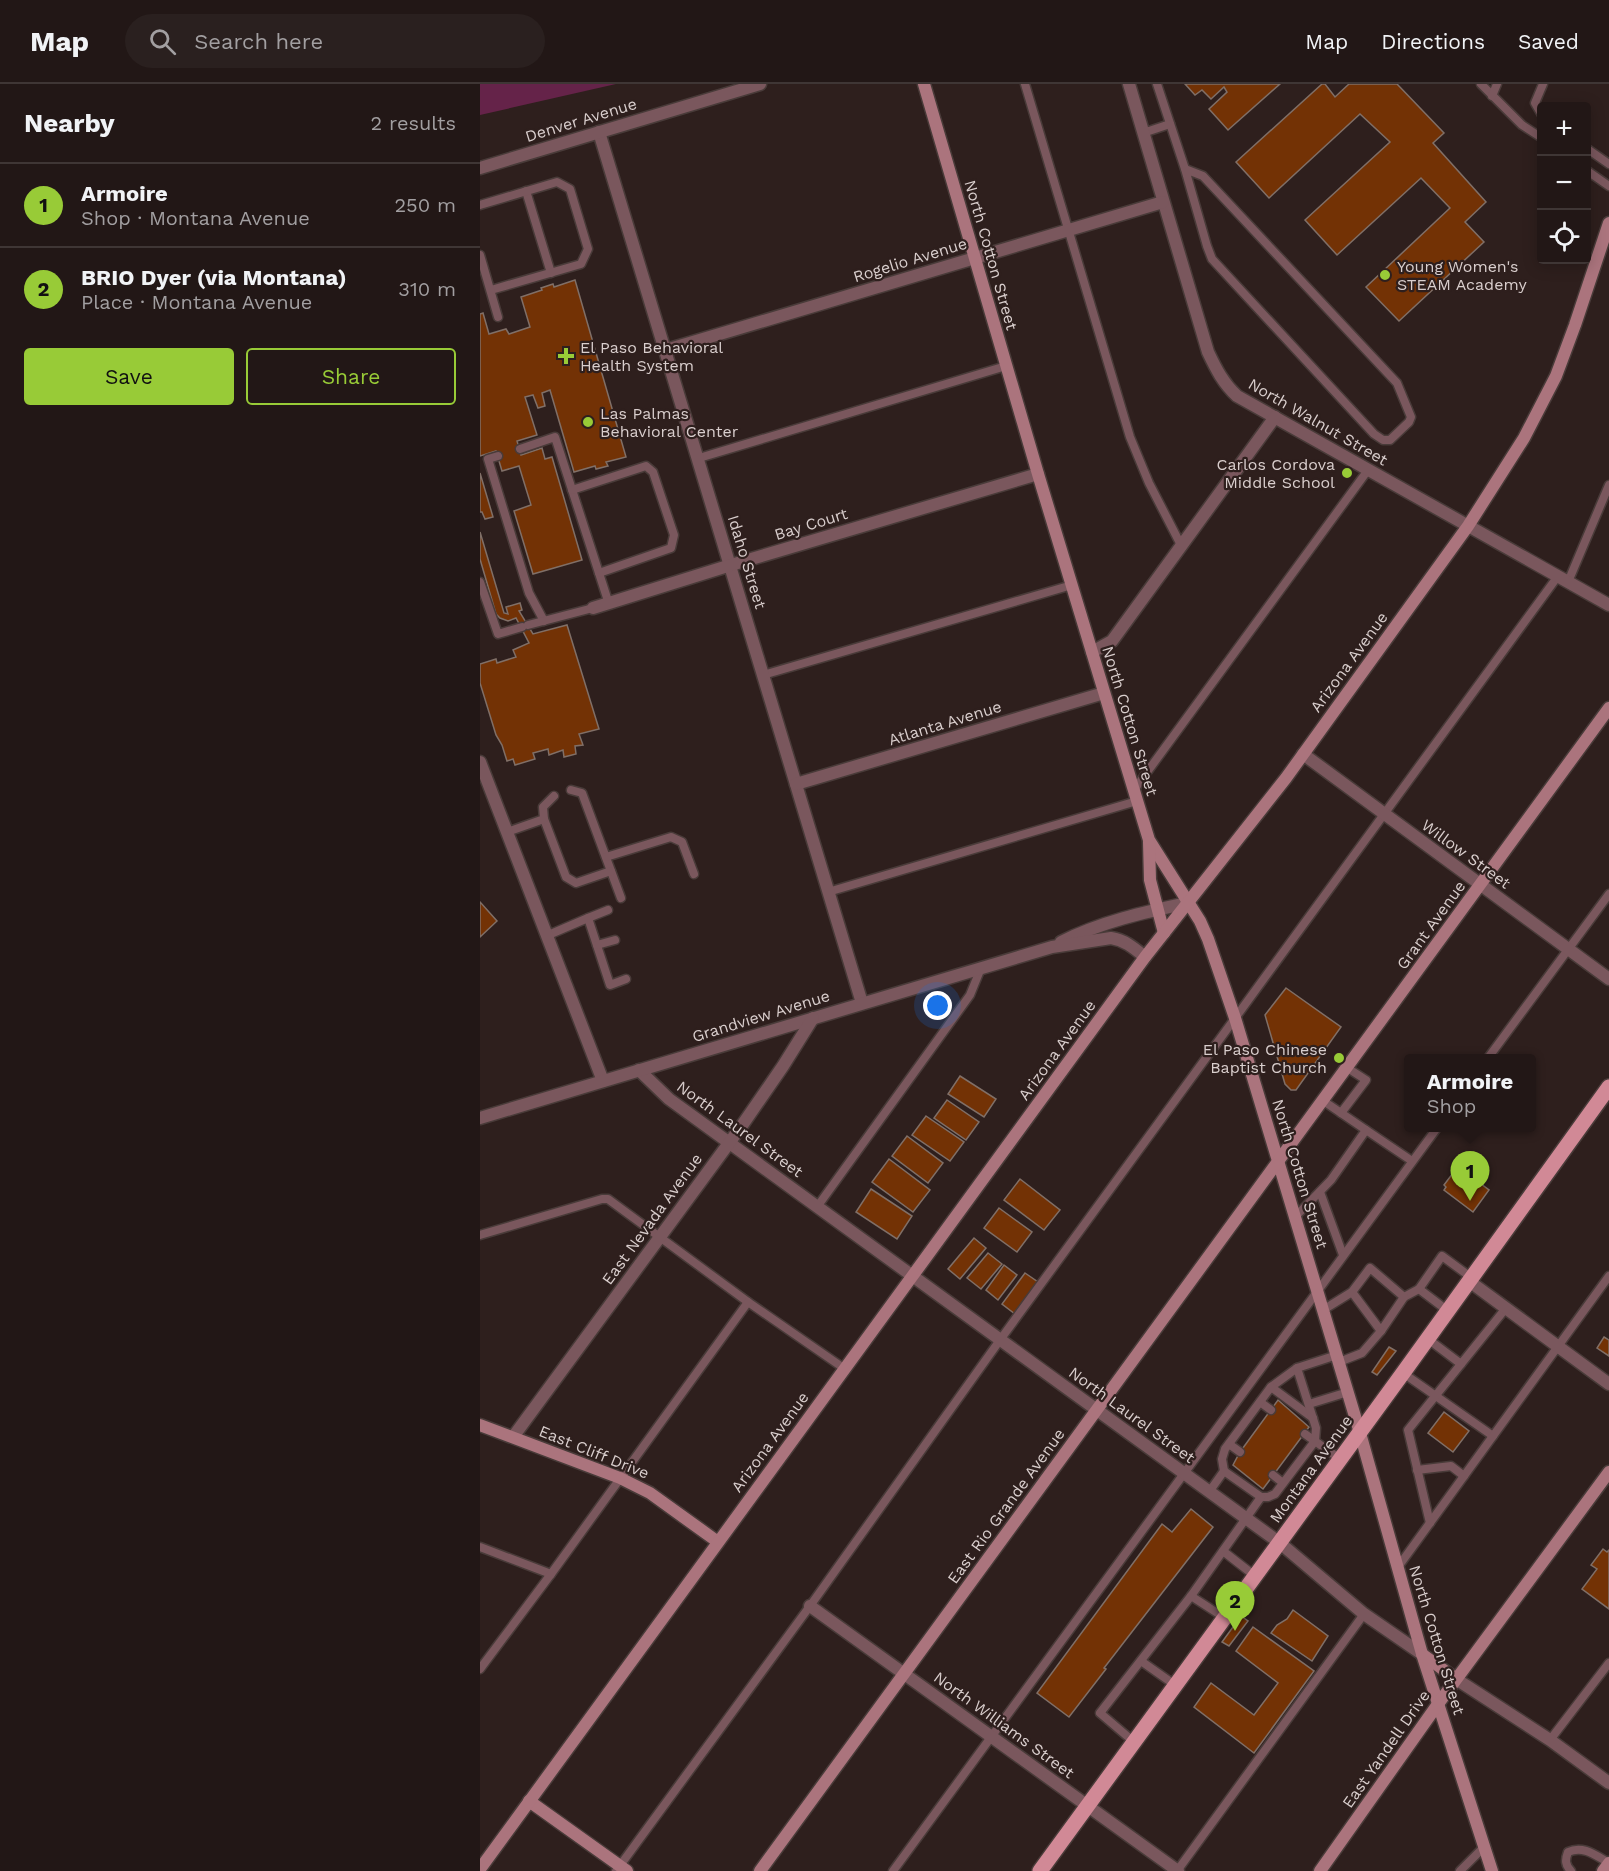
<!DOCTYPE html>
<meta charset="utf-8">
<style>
body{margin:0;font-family:"Work Sans",sans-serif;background:#2a201f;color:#f1f3f6}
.controls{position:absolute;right:18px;top:18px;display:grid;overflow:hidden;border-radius:6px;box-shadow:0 3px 15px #0003}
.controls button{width:54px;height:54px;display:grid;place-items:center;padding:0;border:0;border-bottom:2px solid #3f3635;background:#221716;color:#f1f3f6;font:30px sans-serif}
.you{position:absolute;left:458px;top:922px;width:21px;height:21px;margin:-15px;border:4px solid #fff;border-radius:50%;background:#1a73e8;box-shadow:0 0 0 9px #1a73e833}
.badge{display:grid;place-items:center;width:39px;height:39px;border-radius:50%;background:#98cb37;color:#111;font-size:20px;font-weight:700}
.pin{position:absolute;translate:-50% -50px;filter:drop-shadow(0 2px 3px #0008)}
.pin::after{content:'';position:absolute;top:32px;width:21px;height:18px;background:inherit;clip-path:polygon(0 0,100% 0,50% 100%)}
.popup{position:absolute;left:924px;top:970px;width:132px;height:78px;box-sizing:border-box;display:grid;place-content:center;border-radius:6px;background:#221716;filter:drop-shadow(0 2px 4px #0005);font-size:20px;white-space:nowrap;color:#a29fa1}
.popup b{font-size:22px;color:#f1f3f6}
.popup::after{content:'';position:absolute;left:50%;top:100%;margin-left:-12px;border:12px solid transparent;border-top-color:#221716}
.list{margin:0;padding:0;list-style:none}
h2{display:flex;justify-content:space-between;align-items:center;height:78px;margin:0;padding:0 24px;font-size:26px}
h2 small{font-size:20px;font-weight:400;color:#a29fa1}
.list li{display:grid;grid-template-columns:39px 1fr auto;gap:18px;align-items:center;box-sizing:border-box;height:84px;padding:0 24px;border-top:2px solid #3f3635}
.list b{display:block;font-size:22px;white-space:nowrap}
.list p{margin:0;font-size:20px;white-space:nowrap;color:#a29fa1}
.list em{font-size:20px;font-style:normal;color:#a29fa1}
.actions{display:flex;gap:12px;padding:18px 24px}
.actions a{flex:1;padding:14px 0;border:2px solid #98cb37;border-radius:6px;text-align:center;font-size:21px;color:#98cb37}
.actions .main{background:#98cb37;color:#111}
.icon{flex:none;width:33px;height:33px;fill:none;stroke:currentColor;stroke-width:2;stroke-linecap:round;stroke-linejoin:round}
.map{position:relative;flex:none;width:1129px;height:1787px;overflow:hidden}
header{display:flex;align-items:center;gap:36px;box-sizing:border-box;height:84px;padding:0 30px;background:#221716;border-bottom:2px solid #3f3635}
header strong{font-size:28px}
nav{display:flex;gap:33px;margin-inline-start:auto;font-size:21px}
.search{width:420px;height:54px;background:#2a201f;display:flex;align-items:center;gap:15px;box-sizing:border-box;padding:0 21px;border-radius:33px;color:#a29fa1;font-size:22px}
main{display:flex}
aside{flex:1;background:#221716}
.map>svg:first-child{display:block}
</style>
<header>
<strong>Map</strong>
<div class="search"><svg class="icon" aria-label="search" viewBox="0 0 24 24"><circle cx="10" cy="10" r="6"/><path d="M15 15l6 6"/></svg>Search here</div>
<nav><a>Map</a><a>Directions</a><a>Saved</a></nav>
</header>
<main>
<aside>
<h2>Nearby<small>2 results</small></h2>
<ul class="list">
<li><span class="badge">1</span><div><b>Armoire</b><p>Shop · Montana Avenue</p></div><em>250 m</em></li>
<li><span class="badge">2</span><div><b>BRIO Dyer (via Montana)</b><p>Place · Montana Avenue</p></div><em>310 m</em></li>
</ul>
<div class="actions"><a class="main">Save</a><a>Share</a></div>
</aside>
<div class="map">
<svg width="1129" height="1787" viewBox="0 0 1129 1787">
<rect width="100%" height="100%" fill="#2e1f1d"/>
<!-- water -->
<polygon fill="#652349" points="0,0 136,0 0,31"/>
<!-- building -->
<g fill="#733205" stroke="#806f67" stroke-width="1.5">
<polygon points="705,0 800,0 748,46 729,25 747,8 744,3 731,15 722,6 715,11"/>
<polygon points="842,0 845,0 855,13 869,0 917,0 964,49 953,59 1006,118 985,138 1004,158 919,237 886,203 970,124 941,94 857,171 825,136 910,58 880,30 789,114 756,78"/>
<polygon points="95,196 146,373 126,378 128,382 116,385 115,382 94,388 70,306 62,309 65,322 58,324 53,311 45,313 57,351 37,357 41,371 62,364 65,375 72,373 102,476 53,490 34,427 51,421 39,382 22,387 16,367 0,372 0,230 3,229 9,250 26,245 29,250 50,243 41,213 62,206 61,204 73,200 74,203"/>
<polygon points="0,389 13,433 5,435 2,428 0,428"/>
<polygon points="0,448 24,529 28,530 26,523 40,519 42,526 39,527 53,550 87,541 119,645 99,650 103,661 95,662 96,670 84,673 83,666 69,671 68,665 53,669 55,675 35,681 33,675 27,677 22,661 16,651 0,599 0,580 16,575 17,579 36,573 33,566 49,559 36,534 28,537 20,534 16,530 0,475"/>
<polygon points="0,818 17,837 0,853"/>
<polygon points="806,904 861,943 816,1006 811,1006 805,1000 785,931"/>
<polygon points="480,992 516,1015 504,1033 468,1010"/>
<polygon points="467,1016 499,1038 486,1056 454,1034"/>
<polygon points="446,1032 484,1058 470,1077 432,1051"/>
<polygon points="427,1052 463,1079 448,1099 412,1072"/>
<polygon points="409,1075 450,1106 433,1128 392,1098"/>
<polygon points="976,1085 979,1087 981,1085 1009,1106 993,1128 964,1106 966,1103 964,1101"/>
<polygon points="540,1095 580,1126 564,1146 524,1116"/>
<polygon points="391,1105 432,1132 417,1155 376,1128"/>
<polygon points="519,1124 552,1148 537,1168 504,1144"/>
<polygon points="494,1154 506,1164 480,1195 468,1185"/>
<polygon points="508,1169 522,1180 501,1205 487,1194"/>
<polygon points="524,1181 537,1191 518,1216 506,1206"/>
<polygon points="545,1189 558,1198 535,1230 522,1220"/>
<polygon points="1124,1253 1129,1256 1129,1272 1117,1264"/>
<polygon points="909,1263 916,1267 897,1291 892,1288"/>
<polygon points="798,1316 829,1343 783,1405 753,1381 760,1368"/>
<polygon points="964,1328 989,1347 973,1368 948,1349"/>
<polygon points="711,1425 733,1443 624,1584 626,1585 589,1633 557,1609 682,1440 692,1448"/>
<polygon points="1123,1465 1127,1468 1129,1466 1129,1525 1102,1505 1117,1485 1111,1481"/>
<polygon points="813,1526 848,1552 832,1577 791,1549 797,1541 807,1535"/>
<polygon points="761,1532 768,1537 749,1562 742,1558"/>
<polygon points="773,1543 834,1587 774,1669 714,1623 731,1599 774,1631 798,1599 756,1567"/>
</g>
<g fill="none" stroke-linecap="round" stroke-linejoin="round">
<defs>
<g id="lane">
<polyline points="545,0 650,353 669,399 702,463"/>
<polyline points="677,0 705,85 727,162 732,175 894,350 903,356 910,356 929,338 931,333 917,299 723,92 705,85"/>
<polyline points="1001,0 1042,41 1062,54"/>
<polyline points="1012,12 1017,0"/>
<polyline points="1062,31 1055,19 1063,0"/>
<polyline points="663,49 690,40"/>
<polyline points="1106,64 1129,80"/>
<polyline points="1106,86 1129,102"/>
<polyline points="46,107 71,189"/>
<polyline points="0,121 77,98 90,105 108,165 101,180 11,206"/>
<polyline points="0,171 18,233"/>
<polyline points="40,365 75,353 129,520"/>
<polyline points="18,372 8,375 49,509 64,537"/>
<polyline points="219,374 526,282"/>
<polyline points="92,406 166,382 173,388 194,451 191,464 119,489"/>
<polyline points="0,498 18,550 42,543"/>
<polyline points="1088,498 1129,401"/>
<polyline points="48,541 113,524"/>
<polyline points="283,591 592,501"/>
<polyline points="91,706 102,709 141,814"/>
<polyline points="654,706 888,386"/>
<polyline points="64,735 86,793 96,799 131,787"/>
<polyline points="27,748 64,735 63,723 74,712"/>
<polyline points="126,773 191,753 202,758 214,790"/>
<polyline points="348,808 657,717"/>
<polyline points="108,834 128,826"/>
<polyline points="66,852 108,834 130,901 146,895"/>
<polyline points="117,861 135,856"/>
<polyline points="1008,974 1129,810"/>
<polyline points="861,1029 886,996 866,983"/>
<polyline points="886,1046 932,1077"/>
<polyline points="840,1108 863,1171"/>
<polyline points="337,1123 490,911 501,884"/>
<polyline points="815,1133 851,1096 886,1046 842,1016"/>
<polyline points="0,1151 122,1115 128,1115 268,1218 365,1285"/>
<polyline points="939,1205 968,1227"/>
<polyline points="924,1213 939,1205 962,1172 992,1194"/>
<polyline points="843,1226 872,1208 890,1184 924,1213 901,1247 872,1208"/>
<polyline points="948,1255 981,1280"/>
<polyline points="859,1278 882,1269 901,1247"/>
<polyline points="923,1289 1013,1352"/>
<polyline points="791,1303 817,1284"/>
<polyline points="780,1318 791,1326"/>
<polyline points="829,1320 868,1308"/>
<polyline points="825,1350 860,1375"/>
<polyline points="749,1360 760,1368"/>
<polyline points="937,1386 971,1382 984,1392"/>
<polyline points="744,1387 742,1375 745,1365 791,1303 833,1334"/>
<polyline points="793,1391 803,1399"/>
<polyline points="781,1413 788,1413 795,1410 835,1357 836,1344 817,1284 857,1271"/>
<polyline points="950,1439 928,1346 1026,1224"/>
<polyline points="0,1463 71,1490"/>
<polyline points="743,1467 775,1492"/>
<polyline points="918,1483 1129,1192"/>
<polyline points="711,1512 745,1534"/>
<polyline points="661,1577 695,1601"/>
<polyline points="0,1585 71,1490 268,1218"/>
<polyline points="1070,1656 1129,1579"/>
<polyline points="654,1658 620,1629 711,1512 781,1413 744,1387 729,1408"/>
<polyline points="136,1787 330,1522 520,1256 1078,492"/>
<polyline points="413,1787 957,1044"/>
<polyline points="697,1787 884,1530"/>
<polyline points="980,1787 1004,1763"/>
<path d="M1091,1787C1085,1781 1085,1776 1088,1768C1103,1761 1115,1771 1129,1779"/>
</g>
<g id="street">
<path d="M649,0L728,268C736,285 743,299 757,312L1129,521"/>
<polyline points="119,48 382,919"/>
<polyline points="0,84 280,0"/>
<polyline points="186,266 683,118"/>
<polyline points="113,524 251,481 558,390"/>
<polyline points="612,568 632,557 795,333"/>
<polyline points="823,670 1129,895"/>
<polyline points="0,678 123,997"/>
<polyline points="316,700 624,609"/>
<path d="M581,858C621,838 664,828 708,819"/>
<polyline points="159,986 189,1015 800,1459 884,1530 942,1570"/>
<path d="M0,1034L572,863L631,854C645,856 654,864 665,873"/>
<polyline points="989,1197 1129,1300"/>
<polyline points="33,1353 263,1040 303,982 333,934"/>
<polyline points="330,1522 698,1787"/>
<polyline points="976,1595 1070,1656 1129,1699"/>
</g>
<g id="secondary">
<polyline points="444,0 558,390 669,756 720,837 728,855 755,934 880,1349 942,1570 1012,1787"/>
<polyline points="669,758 670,796 684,849"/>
<polyline points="0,1341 140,1394 170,1409 238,1458"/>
<polyline points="942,1570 976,1595"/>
<polyline points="49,1717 147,1787"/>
<polyline points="0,1785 665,873 806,694 988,442 1044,354 1076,292 1095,241 1129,139"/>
<polyline points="280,1787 1129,624"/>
<polyline points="840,1787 958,1620 1129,1388"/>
<polyline points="1123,1787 1129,1779"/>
</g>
<polyline id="primary" points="560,1787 923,1289 1129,1003"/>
</defs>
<!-- lane casing -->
<use href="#lane" stroke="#493b39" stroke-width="11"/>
<!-- street casing -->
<use href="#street" stroke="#493b39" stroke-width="15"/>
<!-- secondary casing -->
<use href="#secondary" stroke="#493b39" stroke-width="15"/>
<!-- primary casing -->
<use href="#primary" stroke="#493b39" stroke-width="18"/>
<!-- lane -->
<use href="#lane" stroke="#7a575d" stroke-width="8"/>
<!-- street -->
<use href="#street" stroke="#7a575d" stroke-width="12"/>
<!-- secondary -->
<use href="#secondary" stroke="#ab747d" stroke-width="12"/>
<!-- primary -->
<use href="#primary" stroke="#d18996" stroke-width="15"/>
</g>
<!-- markers -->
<g fill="#98cb37" stroke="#2e1f1d" stroke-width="2">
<circle cx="905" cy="191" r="6"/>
<path d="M83 263h6v6h6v6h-6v6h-6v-6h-6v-6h6z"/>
<circle cx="108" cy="338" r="6"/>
<circle cx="867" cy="389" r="6"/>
<circle cx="859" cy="974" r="6"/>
</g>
<g text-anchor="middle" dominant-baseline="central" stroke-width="4.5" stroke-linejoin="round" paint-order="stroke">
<!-- street labels -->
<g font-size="16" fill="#d9cecd" stroke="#2e1f1d">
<text transform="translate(101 36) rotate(-17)">Denver Avenue</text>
<text transform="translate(511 171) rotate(74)">North Cotton Street</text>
<text transform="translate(430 176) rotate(-17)">Rogelio Avenue</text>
<text transform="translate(838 338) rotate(30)">North Walnut Street</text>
<text transform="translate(331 440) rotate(-17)">Bay Court</text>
<text transform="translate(267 478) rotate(73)">Idaho Street</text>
<text transform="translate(869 578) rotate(-54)">Arizona Avenue</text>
<text transform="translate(650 637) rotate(73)">North Cotton Street</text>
<text transform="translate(465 639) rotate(-17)">Atlanta Avenue</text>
<text transform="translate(986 770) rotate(36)">Willow Street</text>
<text transform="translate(951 841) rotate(-54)">Grant Avenue</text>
<text transform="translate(281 932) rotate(-17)">Grandview Avenue</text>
<text transform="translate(577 966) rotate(-54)">Arizona Avenue</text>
<text transform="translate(260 1045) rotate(36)">North Laurel Street</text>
<text transform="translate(820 1090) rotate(73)">North Cotton Street</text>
<text transform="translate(172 1135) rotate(-54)">East Nevada Avenue</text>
<text transform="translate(652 1331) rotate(36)">North Laurel Street</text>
<text transform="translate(290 1358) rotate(-54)">Arizona Avenue</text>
<text transform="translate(114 1368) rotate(22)">East Cliff Drive</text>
<text transform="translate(831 1385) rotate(-54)">Montana Avenue</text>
<text transform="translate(526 1422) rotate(-54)">East Rio Grande Avenue</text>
<text transform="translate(957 1556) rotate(73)">North Cotton Street</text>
<text transform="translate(524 1641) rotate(36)">North Williams Street</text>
<text transform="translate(906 1665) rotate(-55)">East Yandell Drive</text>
</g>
<!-- poi labels -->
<g font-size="16" fill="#d9cecd" stroke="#2e1f1d" text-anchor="start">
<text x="917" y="182">Young Women's<tspan x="917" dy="18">STEAM Academy</tspan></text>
<text x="100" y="263">El Paso Behavioral<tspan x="100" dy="18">Health System</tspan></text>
<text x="120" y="329">Las Palmas<tspan x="120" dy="18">Behavioral Center</tspan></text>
<text x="855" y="380" text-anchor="end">Carlos Cordova<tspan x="855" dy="18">Middle School</tspan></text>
<text x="847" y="965" text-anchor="end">El Paso Chinese<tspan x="847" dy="18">Baptist Church</tspan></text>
</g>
</g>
</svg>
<div class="controls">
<button>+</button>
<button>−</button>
<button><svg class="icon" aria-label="locate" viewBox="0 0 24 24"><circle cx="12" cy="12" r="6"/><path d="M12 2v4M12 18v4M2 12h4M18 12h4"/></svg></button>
</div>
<div class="you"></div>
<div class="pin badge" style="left:990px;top:1117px">1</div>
<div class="popup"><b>Armoire</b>Shop</div>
<div class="pin badge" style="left:755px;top:1547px">2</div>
</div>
</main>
